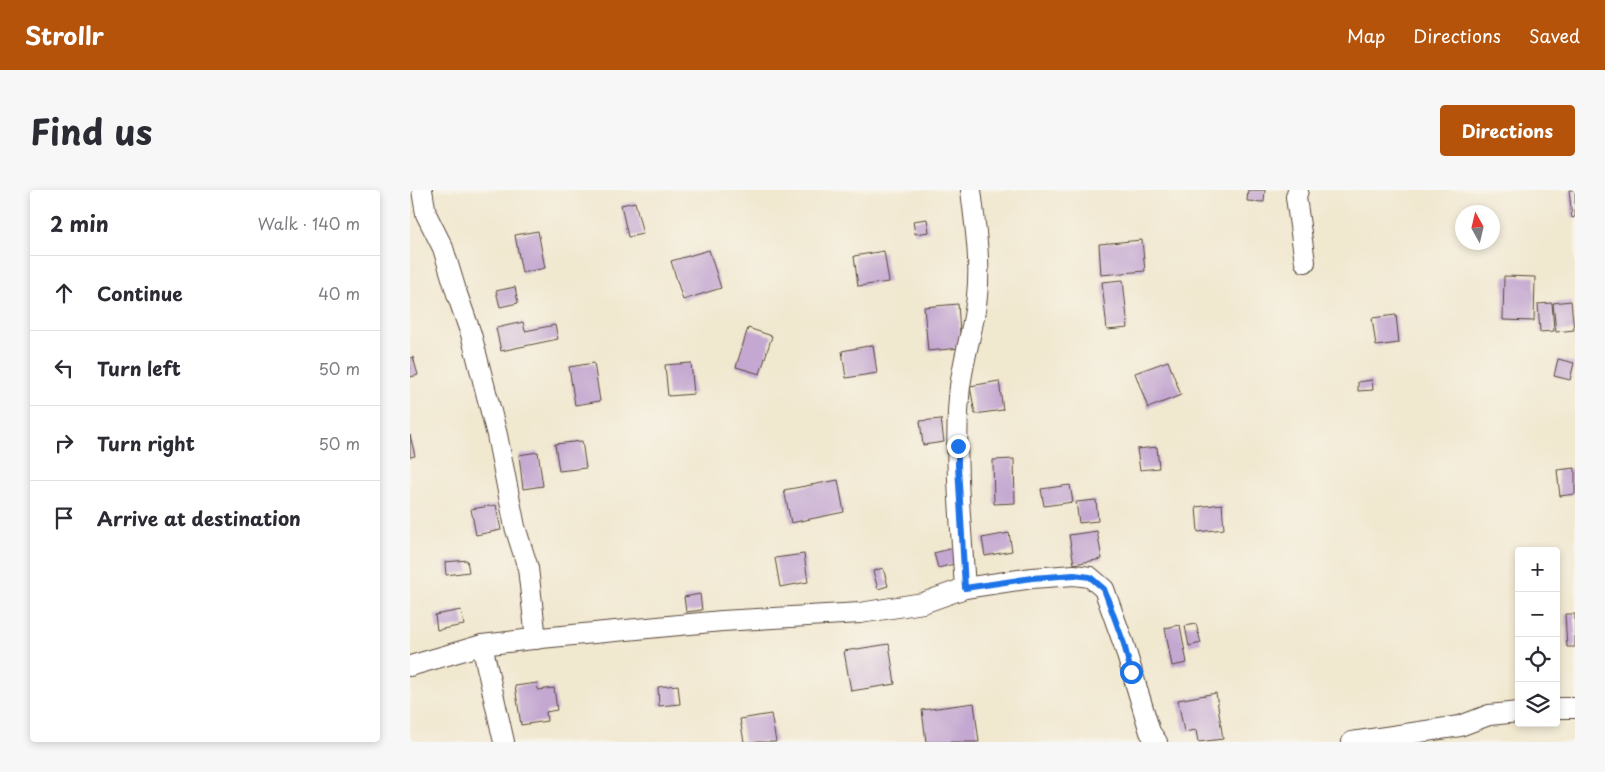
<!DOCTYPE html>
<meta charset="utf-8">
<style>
body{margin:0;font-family:"Playpen Sans",sans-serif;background:#f7f7f7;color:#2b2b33}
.controls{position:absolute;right:15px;bottom:15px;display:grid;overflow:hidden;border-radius:5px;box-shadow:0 2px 8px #0003}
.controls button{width:45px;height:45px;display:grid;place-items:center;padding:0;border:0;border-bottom:1px solid #e1e1e2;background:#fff;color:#2b2b33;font:25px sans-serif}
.compass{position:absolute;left:1045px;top:15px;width:45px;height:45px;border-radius:50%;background:#fff;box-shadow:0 2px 8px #0003;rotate:352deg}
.stop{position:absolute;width:15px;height:15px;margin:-11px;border:4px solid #1a73e8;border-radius:50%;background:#fff}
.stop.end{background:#1a73e8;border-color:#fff;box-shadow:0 1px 5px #0008}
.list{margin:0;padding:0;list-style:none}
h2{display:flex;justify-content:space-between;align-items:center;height:65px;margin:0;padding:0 20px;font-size:21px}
h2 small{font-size:16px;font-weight:400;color:#7c7c81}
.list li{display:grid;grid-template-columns:32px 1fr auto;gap:15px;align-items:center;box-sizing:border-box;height:75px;padding:0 20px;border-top:1px solid #e1e1e2}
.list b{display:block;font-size:19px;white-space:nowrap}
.list em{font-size:16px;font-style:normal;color:#7c7c81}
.icon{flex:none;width:28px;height:28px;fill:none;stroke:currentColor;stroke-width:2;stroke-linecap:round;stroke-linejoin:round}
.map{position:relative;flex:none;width:1165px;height:552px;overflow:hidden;border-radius:5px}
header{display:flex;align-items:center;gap:30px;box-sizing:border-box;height:70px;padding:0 25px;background:#b45309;color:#fff}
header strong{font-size:24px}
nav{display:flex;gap:28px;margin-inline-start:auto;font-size:18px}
.intro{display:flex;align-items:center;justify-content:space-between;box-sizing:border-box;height:120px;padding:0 30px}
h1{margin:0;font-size:35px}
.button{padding:12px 22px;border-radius:5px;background:#b45309;color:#fff;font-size:18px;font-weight:700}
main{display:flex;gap:30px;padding:0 30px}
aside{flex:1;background:#fff;border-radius:5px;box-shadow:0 2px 8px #0003}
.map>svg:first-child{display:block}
</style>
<header>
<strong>Strollr</strong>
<nav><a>Map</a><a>Directions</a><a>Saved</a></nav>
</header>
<div class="intro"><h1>Find us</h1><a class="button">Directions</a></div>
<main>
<aside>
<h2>2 min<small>Walk · 140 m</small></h2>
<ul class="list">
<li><svg class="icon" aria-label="ahead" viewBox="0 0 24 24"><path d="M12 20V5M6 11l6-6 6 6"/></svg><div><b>Continue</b></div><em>40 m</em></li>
<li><svg class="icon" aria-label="left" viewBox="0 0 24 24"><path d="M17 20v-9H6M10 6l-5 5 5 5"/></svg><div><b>Turn left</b></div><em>50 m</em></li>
<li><svg class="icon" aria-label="right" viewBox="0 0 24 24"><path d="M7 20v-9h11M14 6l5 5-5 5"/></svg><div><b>Turn right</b></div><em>50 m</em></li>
<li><svg class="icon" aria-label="arrive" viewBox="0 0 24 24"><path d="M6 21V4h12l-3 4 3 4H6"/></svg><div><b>Arrive at destination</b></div></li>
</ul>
</aside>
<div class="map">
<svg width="1165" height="552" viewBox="0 0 1165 552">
<rect width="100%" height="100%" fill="#f7f3e8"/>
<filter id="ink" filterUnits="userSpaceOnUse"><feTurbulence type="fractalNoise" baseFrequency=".02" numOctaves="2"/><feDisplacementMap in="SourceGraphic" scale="10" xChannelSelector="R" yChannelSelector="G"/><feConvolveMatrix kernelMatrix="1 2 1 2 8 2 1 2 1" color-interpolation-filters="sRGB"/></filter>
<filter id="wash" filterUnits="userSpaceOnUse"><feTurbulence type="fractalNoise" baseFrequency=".0096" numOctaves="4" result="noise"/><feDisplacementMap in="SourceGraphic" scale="20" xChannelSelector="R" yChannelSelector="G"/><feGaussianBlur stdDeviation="1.12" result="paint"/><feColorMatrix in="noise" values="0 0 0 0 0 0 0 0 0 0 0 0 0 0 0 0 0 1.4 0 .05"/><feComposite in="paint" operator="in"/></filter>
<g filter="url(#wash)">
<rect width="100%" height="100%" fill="#f1e8d0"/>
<g id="blocks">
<!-- building -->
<g fill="#c4a8d1">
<polygon points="838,0 855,0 854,12 837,11"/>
<polygon points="1159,0 1165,0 1165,27 1162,28"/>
<polygon points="225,12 233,44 218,47 211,15"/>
<polygon points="517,29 519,42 505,44 503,31"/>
<polygon points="128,41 135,78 112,83 105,45"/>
<polygon points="732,50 735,81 691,85 689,54"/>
<polygon points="299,60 311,98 273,110 261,71"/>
<polygon points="474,61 479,92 448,96 444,66"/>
<polygon points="1094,86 1125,87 1124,131 1093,130"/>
<polygon points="713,90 718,138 697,140 692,92"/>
<polygon points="105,97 108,113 90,117 86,101"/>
<polygon points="1161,111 1164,140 1146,142 1143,113"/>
<polygon points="1142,113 1144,141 1130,142 1128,114"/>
<polygon points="548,114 551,158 518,161 514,117"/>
<polygon points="986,125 989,153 966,156 962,128"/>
<polygon points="113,132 115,141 145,135 148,149 91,161 86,138"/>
<polygon points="338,138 362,146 350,184 326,177"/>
<polygon points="463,155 467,183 436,188 432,161"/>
<polygon points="3,167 8,185 0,187 0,168"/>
<polygon points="1148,169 1164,173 1160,190 1144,186"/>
<polygon points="758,171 771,205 738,218 725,183"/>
<polygon points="184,173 190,211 165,215 159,177"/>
<polygon points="281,173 284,204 258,206 255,175"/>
<polygon points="962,190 963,200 948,201 948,192"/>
<polygon points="589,191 593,220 565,224 560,196"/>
<polygon points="531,229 534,252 513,255 510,231"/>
<polygon points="0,245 5,266 0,267"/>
<polygon points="172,251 176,278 149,281 145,254"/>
<polygon points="747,257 749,278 730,280 727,259"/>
<polygon points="128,262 133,296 113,299 109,265"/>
<polygon points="604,269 605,313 584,314 583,270"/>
<polygon points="1165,278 1165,304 1150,306 1147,280"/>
<polygon points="428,290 434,322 381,333 374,300"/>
<polygon points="660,295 663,312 634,316 631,299"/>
<polygon points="686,310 688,331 669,333 666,312"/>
<polygon points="812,314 814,339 788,342 786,317"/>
<polygon points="86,315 91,340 66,345 61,319"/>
<polygon points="687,341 692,369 664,374 659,345"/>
<polygon points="599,343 602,361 575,366 572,348"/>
<polygon points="544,358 548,373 528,378 524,363"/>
<polygon points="394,364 398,392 370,397 365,368"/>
<polygon points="57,370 59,382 36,385 35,372"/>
<polygon points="473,378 478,396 468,399 463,381"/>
<polygon points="290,404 292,420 276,422 274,407"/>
<polygon points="51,420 54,435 27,440 25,425"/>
<polygon points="1155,424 1165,424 1165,457 1157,457"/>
<polygon points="786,434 791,453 779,456 775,436"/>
<polygon points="770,435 777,473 762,476 755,438"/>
<polygon points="479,454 485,494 441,501 434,461"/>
<polygon points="127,493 128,500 144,498 147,520 136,522 137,531 111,535 105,496"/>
<polygon points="268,495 270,514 249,516 248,497"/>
<polygon points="806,503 813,549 788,552 786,540 774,542 768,510"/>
<polygon points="564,513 569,552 516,552 512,520"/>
<polygon points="361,524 366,552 334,552 330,529"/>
</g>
</g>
</g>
<g filter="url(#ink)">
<use href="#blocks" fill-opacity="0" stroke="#564639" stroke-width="1"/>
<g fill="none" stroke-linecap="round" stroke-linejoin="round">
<defs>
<g id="minor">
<polyline points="12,0 16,24 33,58 47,104 61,144 87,245 105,337 118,378 126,449"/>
<polyline points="888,0 886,7 895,72"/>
<path d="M555,398C551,335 544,270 549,207C551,173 564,140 567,106C571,71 565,35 561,0"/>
<polyline points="72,455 94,552"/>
<polyline points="0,476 72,455 131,448 312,431 450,423 513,413 555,398 622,388 664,385 680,387 694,399 714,455 740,542 747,552"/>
<polyline points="1146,518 1165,518"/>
<polyline points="942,552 1050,536 1079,525 1109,522"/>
</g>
</defs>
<!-- minor casing -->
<use href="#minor" stroke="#564639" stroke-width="22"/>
<!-- minor -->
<use href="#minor" stroke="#fff" stroke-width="20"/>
</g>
</g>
<g fill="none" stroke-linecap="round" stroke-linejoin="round" filter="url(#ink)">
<!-- route -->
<polyline stroke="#1a73e8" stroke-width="6" points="548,256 548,276 555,398 622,388 664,385 680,387 694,399 714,454 721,482"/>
</g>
</svg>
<div class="controls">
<button>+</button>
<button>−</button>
<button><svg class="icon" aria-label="locate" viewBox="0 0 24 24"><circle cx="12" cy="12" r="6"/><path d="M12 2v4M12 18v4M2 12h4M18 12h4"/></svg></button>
<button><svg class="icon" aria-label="layers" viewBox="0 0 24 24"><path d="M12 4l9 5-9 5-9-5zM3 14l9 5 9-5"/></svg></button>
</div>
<svg class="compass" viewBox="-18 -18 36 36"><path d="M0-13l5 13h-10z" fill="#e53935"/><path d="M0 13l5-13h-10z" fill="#7c7c81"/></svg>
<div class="stop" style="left:721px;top:482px"></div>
<div class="stop end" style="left:548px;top:256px"></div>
</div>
</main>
